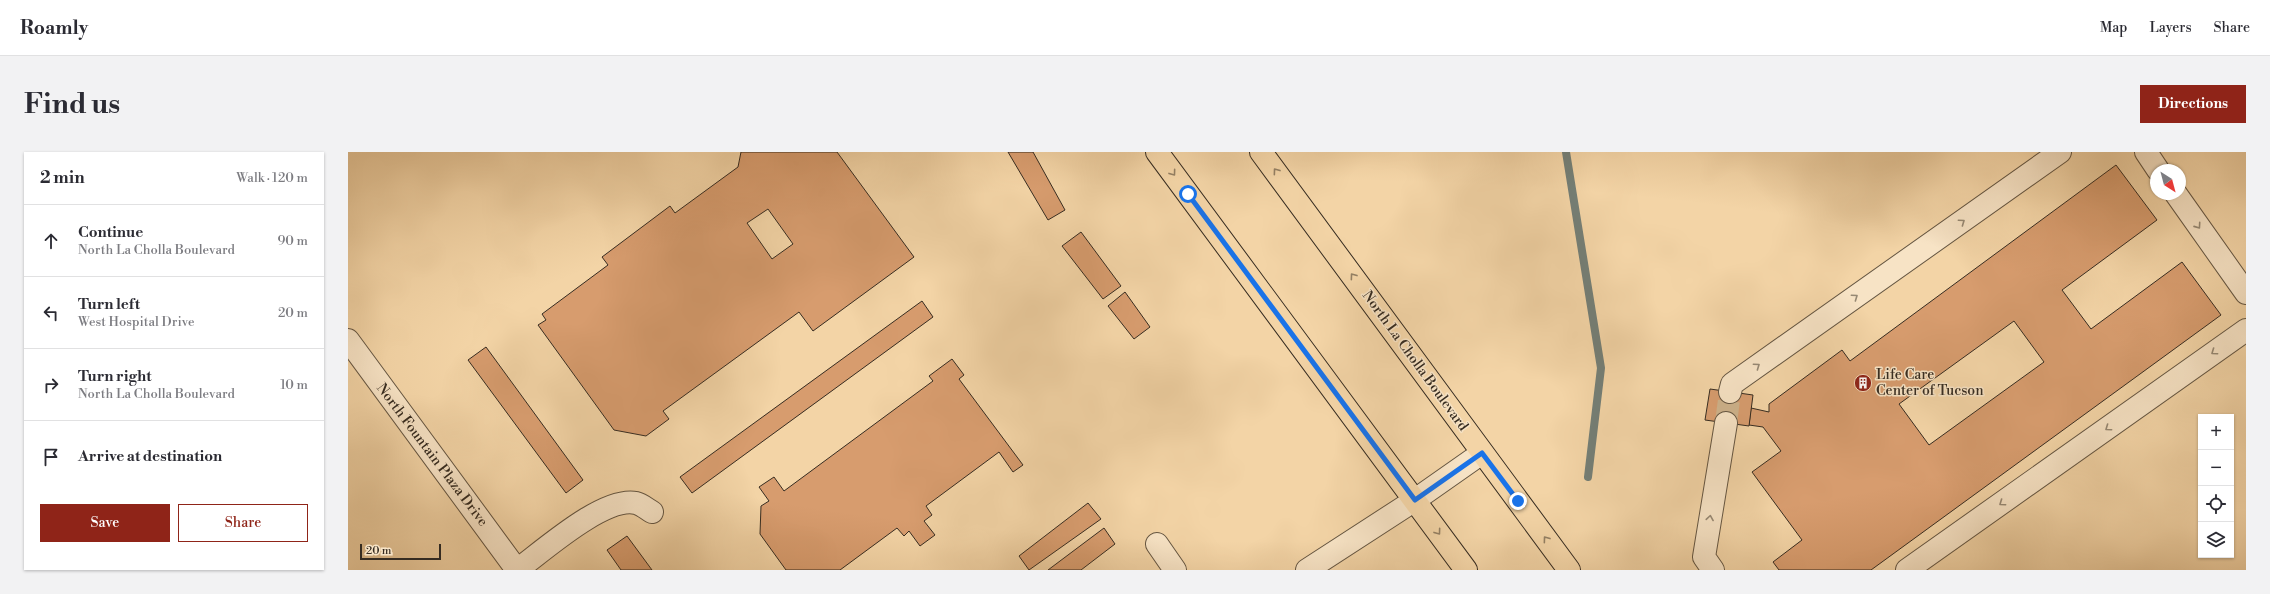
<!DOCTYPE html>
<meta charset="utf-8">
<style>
body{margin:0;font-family:"Libre Bodoni",serif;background:#f2f2f3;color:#2b2b33}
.controls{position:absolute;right:12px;bottom:12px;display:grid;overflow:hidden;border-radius:0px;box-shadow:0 1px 3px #0004}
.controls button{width:36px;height:36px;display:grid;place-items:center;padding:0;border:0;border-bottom:1px solid #e1e1e2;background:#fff;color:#2b2b33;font:20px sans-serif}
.compass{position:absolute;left:1802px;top:12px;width:36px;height:36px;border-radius:50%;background:#fff;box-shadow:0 1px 3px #0004;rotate:144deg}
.scale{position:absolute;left:12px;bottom:10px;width:81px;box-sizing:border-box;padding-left:4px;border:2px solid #362c21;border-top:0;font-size:11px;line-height:14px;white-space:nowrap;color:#362c21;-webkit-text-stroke:3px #f7e3c5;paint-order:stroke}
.stop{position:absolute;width:12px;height:12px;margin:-9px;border:3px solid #1a73e8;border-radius:50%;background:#fff}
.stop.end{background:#1a73e8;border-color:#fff;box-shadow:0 1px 4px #0008}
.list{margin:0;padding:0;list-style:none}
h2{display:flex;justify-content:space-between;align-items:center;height:52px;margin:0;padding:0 16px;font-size:17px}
h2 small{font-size:13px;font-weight:400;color:#7c7c81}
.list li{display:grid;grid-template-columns:26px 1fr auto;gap:12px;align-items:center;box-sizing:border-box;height:72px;padding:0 16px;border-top:1px solid #e1e1e2}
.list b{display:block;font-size:15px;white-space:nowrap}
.list p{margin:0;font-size:13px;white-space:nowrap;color:#7c7c81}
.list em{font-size:13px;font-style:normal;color:#7c7c81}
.actions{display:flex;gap:8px;padding:12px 16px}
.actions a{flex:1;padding:9px 0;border:1px solid #8f2418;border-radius:0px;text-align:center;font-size:14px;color:#8f2418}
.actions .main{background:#8f2418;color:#fff}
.icon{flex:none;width:22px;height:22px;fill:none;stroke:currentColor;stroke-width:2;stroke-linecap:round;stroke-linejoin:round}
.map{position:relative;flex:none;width:1898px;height:418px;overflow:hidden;border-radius:0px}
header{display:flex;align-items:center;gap:24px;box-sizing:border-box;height:56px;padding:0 20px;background:#fff;border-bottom:1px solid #e1e1e2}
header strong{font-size:19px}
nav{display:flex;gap:22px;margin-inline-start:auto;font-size:14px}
.intro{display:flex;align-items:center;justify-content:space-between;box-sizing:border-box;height:96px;padding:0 24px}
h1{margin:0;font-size:28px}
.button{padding:10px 18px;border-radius:0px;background:#8f2418;color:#fff;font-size:14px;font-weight:700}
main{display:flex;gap:24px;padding:0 24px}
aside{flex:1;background:#fff;border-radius:0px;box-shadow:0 1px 3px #0004}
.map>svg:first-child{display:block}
</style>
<header>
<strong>Roamly</strong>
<nav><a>Map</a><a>Layers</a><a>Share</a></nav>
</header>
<div class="intro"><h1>Find us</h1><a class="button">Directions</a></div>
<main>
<aside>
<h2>2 min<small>Walk · 120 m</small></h2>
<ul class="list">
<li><svg class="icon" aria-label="ahead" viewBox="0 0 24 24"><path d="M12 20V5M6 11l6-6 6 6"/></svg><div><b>Continue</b><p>North La Cholla Boulevard</p></div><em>90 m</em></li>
<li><svg class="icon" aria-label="left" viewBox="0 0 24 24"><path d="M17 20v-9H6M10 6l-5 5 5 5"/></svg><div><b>Turn left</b><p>West Hospital Drive</p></div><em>20 m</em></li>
<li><svg class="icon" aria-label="right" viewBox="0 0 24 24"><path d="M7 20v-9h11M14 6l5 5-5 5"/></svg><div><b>Turn right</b><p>North La Cholla Boulevard</p></div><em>10 m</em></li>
<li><svg class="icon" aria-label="arrive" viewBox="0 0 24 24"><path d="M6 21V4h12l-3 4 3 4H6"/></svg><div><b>Arrive at destination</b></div></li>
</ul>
<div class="actions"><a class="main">Save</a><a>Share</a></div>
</aside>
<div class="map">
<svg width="1898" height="418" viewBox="0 0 1898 418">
<rect width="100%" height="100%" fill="#f3d4a6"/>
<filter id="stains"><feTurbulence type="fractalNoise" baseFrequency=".005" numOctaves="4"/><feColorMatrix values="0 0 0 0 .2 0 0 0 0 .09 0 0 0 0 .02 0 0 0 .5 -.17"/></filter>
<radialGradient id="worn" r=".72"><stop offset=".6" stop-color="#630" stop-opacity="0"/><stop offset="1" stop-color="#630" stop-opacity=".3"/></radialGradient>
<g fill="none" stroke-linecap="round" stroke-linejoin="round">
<!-- stream -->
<polyline stroke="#747f77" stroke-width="8" points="1218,0 1253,216 1240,325"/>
</g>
<!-- building -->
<g fill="#d79c6e" stroke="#362c21" fill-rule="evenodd">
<path d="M393,0H489L566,105L465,179L451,160L315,259L321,267L298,284L266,278L190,173L198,168L194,162L260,113L254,105L322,54L327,61L390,15ZM420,57L445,92L424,107L399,71Z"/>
<polygon points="660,0 685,0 717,58 700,68"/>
<path d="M1768,13L1809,68L1714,138L1743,177L1834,110L1873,163L1523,418H1431L1425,410L1454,388L1404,320L1433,299L1415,275L1401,273L1403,256L1421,260V252L1494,198L1502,209ZM1666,169L1696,210L1581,293L1551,252Z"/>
<polygon points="733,80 773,134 755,147 714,94"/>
<polygon points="777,140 802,175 786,187 760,154"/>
<polygon points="574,149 585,165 344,341 332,325"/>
<polygon points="138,195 235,328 218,341 120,208"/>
<polygon points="604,207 616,223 611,227 675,313 665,320 651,300 578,354 584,363 576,369 587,383 572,394 561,379 556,384 549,376 492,418 438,418 412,382 413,354 421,349 411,335 426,325 436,339 585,229 581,224"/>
<polygon points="1362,237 1405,243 1401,274 1357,268"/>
<polygon points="740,351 753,367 681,418 671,404"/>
<polygon points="756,376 767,392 733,418 700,418"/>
<polygon points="279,384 304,418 273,418 259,398"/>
</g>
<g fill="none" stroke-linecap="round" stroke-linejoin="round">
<!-- minor-tunnel -->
<polyline stroke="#cdb28b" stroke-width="22" stroke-dasharray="22 11" stroke-linecap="butt" points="1378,271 1382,240"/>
<defs>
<g id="minor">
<polyline points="1798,0 1810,18"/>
<polyline points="1828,42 1898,141"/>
<polyline points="0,188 169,418"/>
<polyline points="1382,240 1384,232 1712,0"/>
<polyline points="809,392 827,418"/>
<path d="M169,418C195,399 256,344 288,351C293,352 299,357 304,360"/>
<polyline points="959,418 1067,348 1134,301"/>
<polyline points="1365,418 1356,405 1378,271"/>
<polyline points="1559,418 1898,178"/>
</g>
<g id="major">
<polyline points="809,0 1118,418"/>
<polyline points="913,0 1221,418"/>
</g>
</defs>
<!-- minor casing -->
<use href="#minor" stroke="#655642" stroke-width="24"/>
<!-- major casing -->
<use href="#major" stroke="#362c21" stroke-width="24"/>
<!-- minor -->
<use href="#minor" stroke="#f7e3c5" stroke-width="22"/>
<!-- major -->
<use href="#major" stroke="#f3d4a6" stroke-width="22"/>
</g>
<!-- one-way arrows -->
<defs><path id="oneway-chevron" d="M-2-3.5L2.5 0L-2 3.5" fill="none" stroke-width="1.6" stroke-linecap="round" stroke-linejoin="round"/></defs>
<g stroke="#948064">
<use href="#oneway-chevron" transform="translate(928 19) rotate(-126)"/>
<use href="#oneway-chevron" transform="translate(825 21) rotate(54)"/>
<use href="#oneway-chevron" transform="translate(1005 124) rotate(-126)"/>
<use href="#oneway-chevron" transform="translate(1090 380) rotate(54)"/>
<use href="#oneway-chevron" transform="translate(1198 387) rotate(-126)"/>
</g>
<g stroke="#968873">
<use href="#oneway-chevron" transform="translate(1614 70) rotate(-35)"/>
<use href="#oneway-chevron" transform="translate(1850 74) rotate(55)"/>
<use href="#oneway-chevron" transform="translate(1507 145) rotate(-35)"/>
<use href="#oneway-chevron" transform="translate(1866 200) rotate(145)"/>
<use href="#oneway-chevron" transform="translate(1409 214) rotate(-35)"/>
<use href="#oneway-chevron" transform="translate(1760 276) rotate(145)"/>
<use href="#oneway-chevron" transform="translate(1654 351) rotate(145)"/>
<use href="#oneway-chevron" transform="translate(1362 366) rotate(-81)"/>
</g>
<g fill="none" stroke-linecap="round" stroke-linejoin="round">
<!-- route -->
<polyline stroke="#1a73e8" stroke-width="5" points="840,42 1067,348 1134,301 1170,349"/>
</g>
<!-- icons -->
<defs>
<symbol id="building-disc" viewBox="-11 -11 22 22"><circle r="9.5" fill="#8f2418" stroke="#f7e3c5"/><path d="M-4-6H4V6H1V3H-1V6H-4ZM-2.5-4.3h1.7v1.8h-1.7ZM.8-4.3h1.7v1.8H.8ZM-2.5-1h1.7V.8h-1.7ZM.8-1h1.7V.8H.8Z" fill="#fff"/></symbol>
</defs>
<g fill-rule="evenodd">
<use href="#building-disc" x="1505" y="221" width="20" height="20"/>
</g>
<g text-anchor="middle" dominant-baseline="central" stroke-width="3" stroke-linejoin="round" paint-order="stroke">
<!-- street labels -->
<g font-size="14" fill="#362c21" stroke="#f7e3c5">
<text transform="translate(1067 209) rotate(54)">North La Cholla Boulevard</text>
<text transform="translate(84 303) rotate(53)">North Fountain Plaza Drive</text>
</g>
<!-- poi labels -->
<g font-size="14" fill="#362c21" stroke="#f7e3c5" text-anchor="start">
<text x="1528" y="223">Life Care<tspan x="1528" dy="16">Center of Tucson</tspan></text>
</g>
</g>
<rect width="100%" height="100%" filter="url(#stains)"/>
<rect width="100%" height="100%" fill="url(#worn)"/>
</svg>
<div class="controls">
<button>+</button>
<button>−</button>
<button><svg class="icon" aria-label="locate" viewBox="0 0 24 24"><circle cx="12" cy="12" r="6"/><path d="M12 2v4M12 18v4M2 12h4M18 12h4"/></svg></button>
<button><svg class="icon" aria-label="layers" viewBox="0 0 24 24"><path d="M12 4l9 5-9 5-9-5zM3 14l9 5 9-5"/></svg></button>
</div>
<svg class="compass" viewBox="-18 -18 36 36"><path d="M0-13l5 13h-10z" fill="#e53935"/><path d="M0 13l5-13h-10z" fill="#7c7c81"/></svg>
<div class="scale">20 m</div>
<div class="stop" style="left:840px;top:42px"></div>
<div class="stop end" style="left:1170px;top:349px"></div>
</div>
</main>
